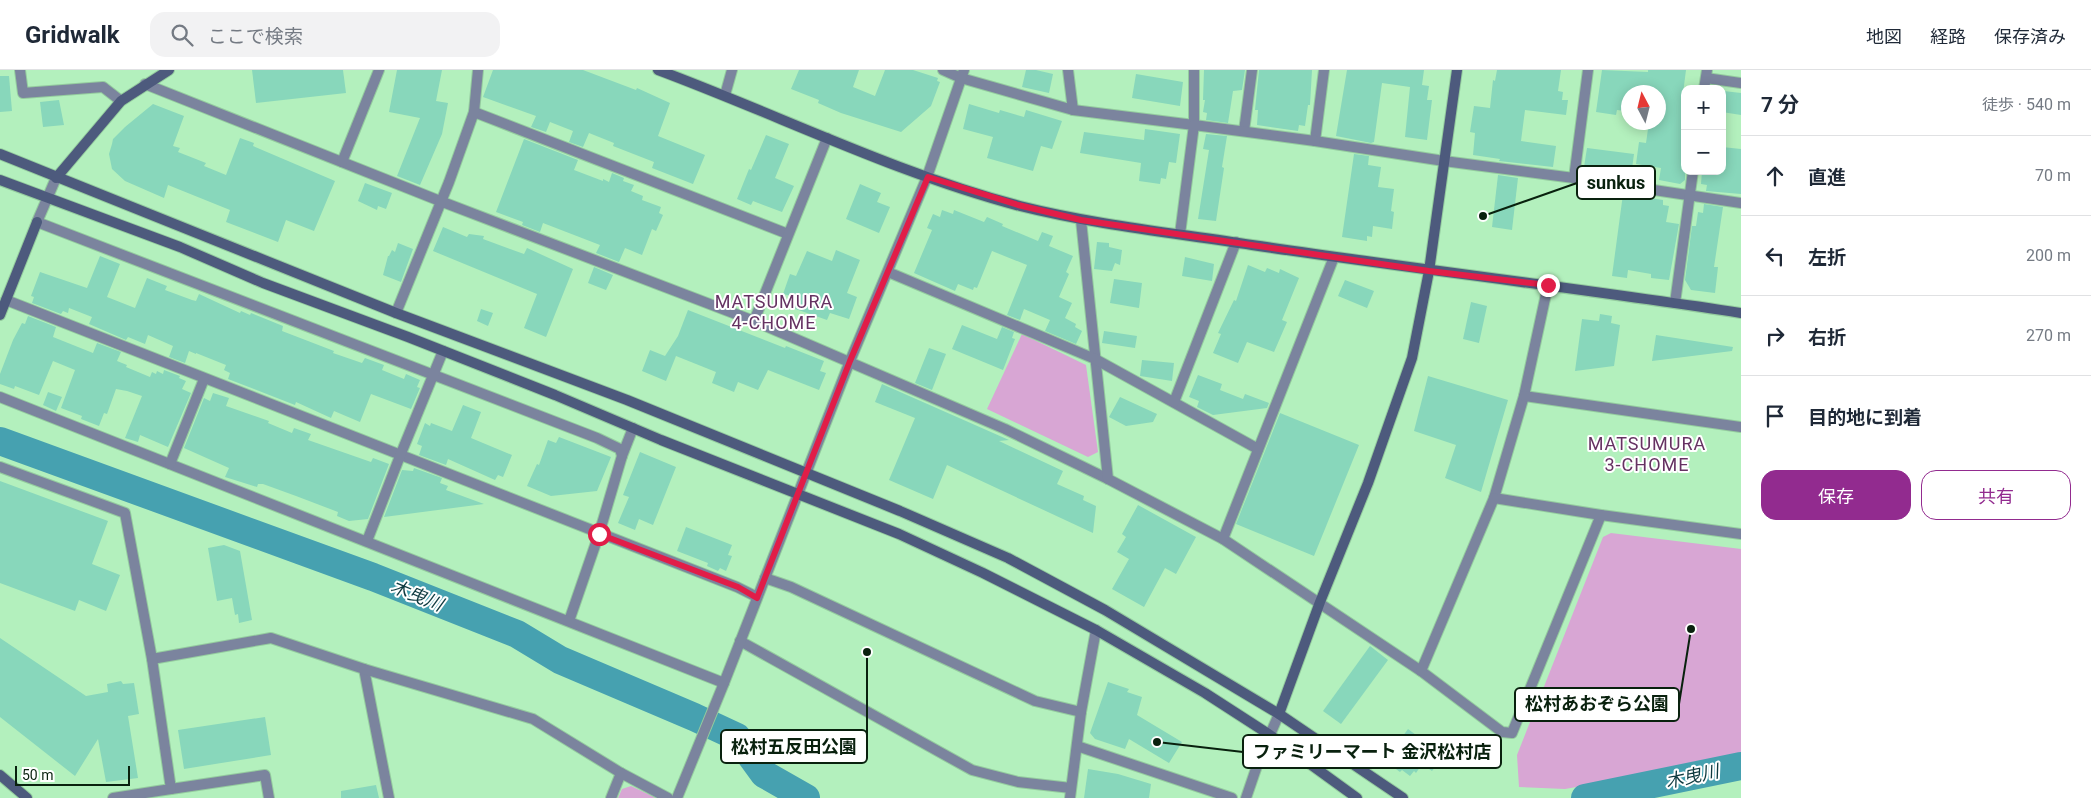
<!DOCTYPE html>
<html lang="ja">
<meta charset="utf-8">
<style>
body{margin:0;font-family:Roboto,"Noto Sans JP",sans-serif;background:#f2f2f3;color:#1f2937}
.controls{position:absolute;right:15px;top:15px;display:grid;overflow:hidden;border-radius:10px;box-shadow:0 2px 12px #0003}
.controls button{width:45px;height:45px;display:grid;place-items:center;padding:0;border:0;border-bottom:1px solid #e0e1e3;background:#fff;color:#1f2937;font:25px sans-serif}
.compass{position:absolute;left:1621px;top:15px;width:45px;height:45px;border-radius:50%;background:#fff;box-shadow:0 2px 12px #0003;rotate:353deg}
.scale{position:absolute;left:15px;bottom:12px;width:115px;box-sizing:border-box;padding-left:5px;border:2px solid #09210e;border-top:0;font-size:14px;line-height:18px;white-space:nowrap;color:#09210e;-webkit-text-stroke:4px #fff;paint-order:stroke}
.stop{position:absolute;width:15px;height:15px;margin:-11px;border:4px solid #e11d48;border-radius:50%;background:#fff}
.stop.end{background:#e11d48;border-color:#fff;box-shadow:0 1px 5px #0008}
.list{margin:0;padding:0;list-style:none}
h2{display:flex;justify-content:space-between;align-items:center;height:65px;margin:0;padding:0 20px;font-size:21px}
h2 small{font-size:16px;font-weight:400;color:#747a83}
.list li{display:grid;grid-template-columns:32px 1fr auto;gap:15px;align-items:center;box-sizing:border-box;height:80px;padding:0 20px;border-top:1px solid #e0e1e3}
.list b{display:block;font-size:19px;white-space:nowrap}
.list em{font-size:16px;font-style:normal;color:#747a83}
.actions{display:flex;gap:10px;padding:15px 20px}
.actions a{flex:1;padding:11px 0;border:1px solid #922b8f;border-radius:15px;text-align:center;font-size:18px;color:#922b8f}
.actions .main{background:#922b8f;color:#fff}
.icon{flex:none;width:28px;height:28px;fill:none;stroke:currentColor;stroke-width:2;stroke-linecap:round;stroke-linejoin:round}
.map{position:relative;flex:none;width:1741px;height:728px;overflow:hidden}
header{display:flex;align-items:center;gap:30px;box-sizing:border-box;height:70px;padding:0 25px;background:#fff;border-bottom:1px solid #e0e1e3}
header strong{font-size:24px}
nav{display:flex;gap:28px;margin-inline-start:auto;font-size:18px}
.search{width:350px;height:45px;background:#f2f2f3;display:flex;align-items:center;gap:12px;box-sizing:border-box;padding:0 18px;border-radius:15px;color:#747a83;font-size:19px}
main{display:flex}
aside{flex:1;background:#fff}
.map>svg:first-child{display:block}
</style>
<header>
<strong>Gridwalk</strong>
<div class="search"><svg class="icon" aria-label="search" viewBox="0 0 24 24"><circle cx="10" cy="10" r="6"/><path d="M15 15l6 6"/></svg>ここで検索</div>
<nav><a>地図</a><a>経路</a><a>保存済み</a></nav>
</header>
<main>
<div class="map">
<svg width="1741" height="728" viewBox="0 0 1741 728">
<rect width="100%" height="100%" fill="#b3f0bd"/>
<!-- green -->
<g fill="#d8a6d4">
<polygon points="1022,264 1086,295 1098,382 1088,387 987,339"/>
<polygon points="1611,463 1741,479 1741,688 1565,719 1519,717 1517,685 1603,467"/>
<polygon points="631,716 654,727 654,728 618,728 622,719"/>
</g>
<!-- water -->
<polygon fill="#46a1b0" points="0,364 21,370 19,385 0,377"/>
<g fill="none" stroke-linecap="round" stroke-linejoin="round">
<!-- river -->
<g stroke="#46a1b0" stroke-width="28">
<polyline points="0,371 373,507 517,564 560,590 694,647 737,667 764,704 806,728"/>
<polyline points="1585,728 1741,696"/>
</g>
</g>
<!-- building -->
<g fill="#88d7bb">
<polygon points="252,0 343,0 346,23 256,33"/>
<polygon points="397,0 442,0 436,31 448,33 442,64 420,115 397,106 420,48 389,42"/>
<polygon points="493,0 583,0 636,20 637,18 670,33 658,66 705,85 693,114 652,98 654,92 613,76 614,73 589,63 583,77 569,72 573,61 550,52 546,62 531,57 536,46 483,27"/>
<polygon points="799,0 859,0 853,17 875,26 885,0 913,0 938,8 937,11 940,12 931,36 901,62 841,43 818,33 819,30 791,19"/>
<polygon points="1026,0 1036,0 1053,4 1049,23 1022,17"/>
<polygon points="1204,0 1245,0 1242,20 1233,21 1228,53 1206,50 1207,43 1203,42 1205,30 1203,30"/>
<polygon points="1259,0 1312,0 1310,35 1308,35 1305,56 1299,55 1298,61 1257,55 1258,40 1255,40"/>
<polygon points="1347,0 1424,0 1422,15 1429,16 1427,30 1432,30 1427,70 1405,67 1410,17 1382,13 1374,72 1371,73 1336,66"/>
<polygon points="1497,0 1561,0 1558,21 1563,22 1562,30 1568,30 1566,45 1525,40 1521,71 1556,76 1553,97 1499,91 1500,89 1473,85 1475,63 1470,62 1474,36 1490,38 1493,10 1495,11"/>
<polygon points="1602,0 1648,2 1648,0 1686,0 1682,31 1685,32 1685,110 1680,114 1659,110 1661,98 1636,94 1639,72 1646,73 1649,52 1658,52 1658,22 1628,22 1628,33 1626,33 1625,41 1617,40 1616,45 1596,42"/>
<polygon points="1136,4 1183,12 1180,36 1132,28"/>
<polygon points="0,6 9,6 12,41 0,42"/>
<polygon points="1724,21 1741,23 1741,45 1722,42"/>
<polygon points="59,30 64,55 43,57 40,32"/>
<polygon points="153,34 184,46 173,76 180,78 178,82 206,93 204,96 226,105 240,68 254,73 253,76 335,111 314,161 286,150 278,172 226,152 230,140 168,115 164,128 125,111 112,99 109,84 112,74 113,69 125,57"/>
<polygon points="969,34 999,43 1000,40 1024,47 1026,40 1062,51 1052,79 1041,76 1033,101 987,88 993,67 963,59"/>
<polygon points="1145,59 1180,64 1176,93 1169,92 1166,109 1161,108 1160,114 1139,111 1141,93 1080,83 1084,62 1144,70"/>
<polygon points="1206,64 1227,66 1222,97 1224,98 1216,151 1198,149 1209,80 1203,79"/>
<polygon points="766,65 789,74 775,108 794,116 782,142 753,131 751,135 737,129 749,99 751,100"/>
<polygon points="524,69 578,90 574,100 603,111 603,109 609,112 612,103 624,108 623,111 634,115 631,121 643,126 642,130 661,137 659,143 663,145 656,161 652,159 642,185 625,178 619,192 596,183 600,175 543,153 540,162 522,155 523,152 496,142"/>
<polygon points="1722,77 1741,79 1741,124 1706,121 1707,115 1701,114 1702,101 1722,101"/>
<polygon points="1587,78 1634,84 1631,106 1588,100 1588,97 1584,97"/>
<polygon points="1354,84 1369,86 1368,95 1381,97 1378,117 1394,119 1391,141 1394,142 1392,159 1373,156 1372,167 1367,166 1367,171 1342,167"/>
<polygon points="1498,105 1518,108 1512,160 1492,157"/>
<polygon points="365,113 392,123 386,139 378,136 377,140 358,131"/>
<polygon points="860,114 881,123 877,132 890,137 879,163 846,149"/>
<polygon points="1623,124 1663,130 1663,135 1669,136 1666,152 1679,154 1669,210 1651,208 1651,204 1628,200 1627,208 1612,206"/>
<polygon points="1704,134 1723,137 1714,197 1718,197 1715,223 1691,220 1685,210 1692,156 1696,156 1698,142 1703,143"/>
<polygon points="942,140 953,144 954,140 984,152 987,147 1003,154 1002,156 1038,171 1042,162 1053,166 1049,176 1073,186 1066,202 1069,204 1059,227 1072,233 1065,248 1076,254 1075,257 1082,261 1076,274 1045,261 1050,250 1024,239 1020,250 1007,245 1027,195 992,181 977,218 974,217 973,220 958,214 955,221 914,203 932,160 927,158 933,144 940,147"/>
<polygon points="443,157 467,167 469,164 484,166 483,169 524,184 527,178 573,199 546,267 524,258 537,224 433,181"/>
<polygon points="1097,172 1109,173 1109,177 1122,180 1120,195 1115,193 1112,201 1094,199"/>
<polygon points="398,173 413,179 401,212 383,205 388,186 389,186 392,180 395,182"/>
<polygon points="836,180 860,190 847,223 857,227 849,249 830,243 827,250 787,236 791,226 783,224 790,204 796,206 807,181 832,191"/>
<polygon points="100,186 120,194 107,227 135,238 147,208 167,216 165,220 192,230 196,231 199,224 240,243 241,241 250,245 251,243 283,256 282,261 334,281 333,283 362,293 365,288 384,295 382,300 404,309 406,304 420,310 417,317 420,318 411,339 371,324 360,352 334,341 331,348 296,332 295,335 228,309 230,303 224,300 226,295 196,283 196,284 189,281 185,293 169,287 173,276 148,265 145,274 128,267 126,270 89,254 92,247 69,238 68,243 63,241 61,244 32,233 34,227 31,226 40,202 87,218"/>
<polygon points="1185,187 1214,194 1212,211 1182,206"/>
<polygon points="1248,195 1265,202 1267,198 1279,203 1280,199 1299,208 1282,250 1287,252 1274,282 1247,272 1238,293 1213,283 1221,264 1218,263 1234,230 1236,231"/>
<polygon points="594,197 613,205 606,220 588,213"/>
<polygon points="1114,209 1142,213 1139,238 1110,233"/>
<polygon points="1345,210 1374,221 1367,238 1338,226"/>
<polygon points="1471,232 1487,236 1479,273 1463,269"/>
<polygon points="481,239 493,243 488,256 477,251"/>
<polygon points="688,240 785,278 786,276 824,291 820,301 826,303 819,320 768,300 758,320 738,312 734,322 712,313 716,302 676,286 666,311 642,301 650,280 665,286 678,266"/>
<polygon points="1600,244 1612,246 1611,253 1620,255 1614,296 1575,301 1582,249 1599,251"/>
<polygon points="28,246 56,257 53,267 93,283 97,273 121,282 117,291 127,295 126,297 150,307 152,302 156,304 157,301 163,304 164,300 180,306 179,308 186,311 182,319 191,323 168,377 140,365 138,372 125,368 142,326 127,321 116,319 107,344 104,343 99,356 81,349 82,346 61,338 75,300 53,291 39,325 15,316 14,319 0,314 0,304 13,270 22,253 25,254"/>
<polygon points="962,255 997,269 1002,257 1014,262 1012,268 1015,269 1003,300 952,279"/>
<polygon points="1104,261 1137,266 1135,278 1102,273"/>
<polygon points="1656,265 1733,277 1732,281 1652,291"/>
<polygon points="929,278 946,284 932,320 915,313"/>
<polygon points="1142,290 1174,293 1172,311 1140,306"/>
<polygon points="1198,305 1222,314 1220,320 1243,329 1245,324 1269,333 1267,338 1213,345 1197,337 1199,331 1189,327"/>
<polygon points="1428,306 1508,330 1481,422 1445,408 1456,375 1414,361"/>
<polygon points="882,314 1009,370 999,371 1063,401 1057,414 1084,426 1083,430 1096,436 1093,463 947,395 933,429 889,410 915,348 875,332"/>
<polygon points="48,322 62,327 56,341 43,335"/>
<polygon points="213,323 229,328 226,336 269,351 268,353 292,363 294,358 311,364 308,370 371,392 373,388 389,394 368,449 349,451 337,446 338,442 296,426 263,414 258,414 257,417 225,407 229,398 184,378 204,328 210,331"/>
<polygon points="1120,327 1157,344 1153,352 1126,356 1109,347"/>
<polygon points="463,335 481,342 471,368 512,385 503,407 498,405 495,410 448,389 446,395 419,385 422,376 417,374 425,353 430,356 431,353 452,361"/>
<polygon points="1280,343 1359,375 1314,486 1236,454"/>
<polygon points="559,367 611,387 597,421 551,426 527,416 537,394 539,395 548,370 556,373"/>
<polygon points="640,382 676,397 653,455 639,449 635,460 618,453 629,427 623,425"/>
<polygon points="414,398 442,408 440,413 448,416 446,420 484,434 384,447 402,400 413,401"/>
<polygon points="0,411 108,451 92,494 120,505 106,541 79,530 75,541 0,513"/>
<polygon points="1138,435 1196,467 1176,504 1165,498 1144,537 1112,519 1129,489 1117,482 1126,467 1122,464"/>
<polygon points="686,457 732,475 728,485 732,486 726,501 720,498 718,501 707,496 708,493 677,481"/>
<polygon points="224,475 240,481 252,550 239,553 238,544 235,545 232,528 217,531 208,478"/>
<polygon points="0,568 86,626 108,622 107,614 121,611 123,614 134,613 139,644 128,646 138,708 106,712 98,669 75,706 0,647"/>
<polygon points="1370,576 1388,590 1341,654 1323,641"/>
<polygon points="1108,612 1129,619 1127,622 1142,627 1137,645 1182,672 1169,693 1129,669 1125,679 1095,669 1090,663"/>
<polygon points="265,647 271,685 184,699 178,660"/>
<polygon points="1408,659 1444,686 1432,701 1422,694 1416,703 1414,701 1410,706 1402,700 1400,702 1385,691"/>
<polygon points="1088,699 1118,704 1151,714 1149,728 1084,728"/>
<polygon points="376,715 379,728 341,728 341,721"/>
</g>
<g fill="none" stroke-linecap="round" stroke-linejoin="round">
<defs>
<g id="street">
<polyline points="20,0 23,23 103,17 121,31"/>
<polyline points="943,0 961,8 1073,40 1194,55 1194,0"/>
<polyline points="1068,0 1073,40"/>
<polyline points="1324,0 1315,71 1444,91 1574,108 1588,0"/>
<polyline points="1706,8 1741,13"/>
<polyline points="145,14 440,131 754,251 1005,359 1108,409"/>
<polyline points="1704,19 1707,0"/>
<polyline points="725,25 732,0"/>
<polyline points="474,42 788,164"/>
<polyline points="1244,61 1252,0"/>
<polyline points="342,92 379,0"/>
<polyline points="56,108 37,152 597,368 620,379 622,386 599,464 569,551"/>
<polyline points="1574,108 1741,133"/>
<polyline points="1081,150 1108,409 1223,469 1421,601 1502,662 1512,663 1601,445"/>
<polyline points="1180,164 1194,55 1315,71"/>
<polyline points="888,202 1095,289 1258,379"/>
<polyline points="1548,215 1524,326 1494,428 1601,445 1741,464"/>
<polyline points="6,230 737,517 757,527"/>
<polyline points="1675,233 1693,101"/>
<polyline points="396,243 449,112 474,42 478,0"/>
<polyline points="754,251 827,68"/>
<polyline points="1524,326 1741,357"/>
<polyline points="0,327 724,613"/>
<polyline points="1174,332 1236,172"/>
<polyline points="622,386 633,358"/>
<polyline points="170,394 204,309"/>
<polyline points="0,397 125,443 152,589 271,568 364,599 389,728"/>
<polyline points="1223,469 1334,187"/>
<polyline points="367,471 400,386 443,281"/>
<polyline points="765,508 791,517 1035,631 1081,642"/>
<polyline points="740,571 972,700 1018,712 1071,718"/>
<polyline points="364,599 533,649 621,703"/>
<polyline points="1421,601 1494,428"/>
<polyline points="1077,676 1232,728"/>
<polyline points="171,719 265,705 269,728"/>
<polyline points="113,728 171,719 152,589"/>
<polyline points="611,728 621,703 668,728"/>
<polyline points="677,728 724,613 850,291 927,107 964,0"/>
<polyline points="1070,728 1081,642 1096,560"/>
<polyline points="1246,728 1259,690 1279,644"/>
</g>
<g id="secondary">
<path d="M658,0C779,45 895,103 1020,136C1096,155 1175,163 1252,175C1415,199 1578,218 1741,243"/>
<polyline points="0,84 396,243 627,330 900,441 1008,488 1105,540 1279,644 1403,728"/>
<polyline points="56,108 121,31 169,0"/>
<polyline points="0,110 180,177 263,213 408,267 555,325 661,370 899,464 983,503 1096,560 1205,623 1270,665 1357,728"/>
<polyline points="0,245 37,152"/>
<polyline points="1279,644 1320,532 1368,413 1412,288 1429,201 1457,0"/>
<polyline points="0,705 27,728"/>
</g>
</defs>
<!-- street casing -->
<use href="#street" stroke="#94cb9e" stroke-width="12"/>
<!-- secondary casing -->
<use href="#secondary" stroke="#94cb9e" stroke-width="12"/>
<!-- street -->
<use href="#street" stroke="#7b849e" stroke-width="10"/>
<!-- secondary -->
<use href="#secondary" stroke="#4d5a7d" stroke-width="10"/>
</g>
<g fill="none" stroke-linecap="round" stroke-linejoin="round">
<!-- route -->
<polyline stroke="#e11d48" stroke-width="6" points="599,464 738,517 757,528 850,291 928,107 1018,135 1081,150 1429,201 1548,215"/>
</g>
<g text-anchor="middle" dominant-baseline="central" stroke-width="4" stroke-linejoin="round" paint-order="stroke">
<!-- neighbourhood labels -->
<g font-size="18" letter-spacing="1" fill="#653262" stroke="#fff">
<text x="774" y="231">MATSUMURA<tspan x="774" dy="21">4-CHOME</tspan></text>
<text x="1647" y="373">MATSUMURA<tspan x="1647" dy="21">3-CHOME</tspan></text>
</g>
<!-- water labels -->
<g font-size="18" font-style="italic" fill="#0d393f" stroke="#fff">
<text transform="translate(417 525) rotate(22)">木曳川</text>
<text transform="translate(1692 706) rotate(-12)">木曳川</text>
</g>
</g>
<!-- callouts -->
<path fill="none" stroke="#09210e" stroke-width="2" d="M1483 146L1577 113M1691 559L1679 634M867 582L867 677M1157 672L1243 682"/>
<g fill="#09210e" stroke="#fff" stroke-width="2">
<circle cx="1483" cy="146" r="5"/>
<circle cx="1691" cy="559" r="5"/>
<circle cx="867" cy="582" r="5"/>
<circle cx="1157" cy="672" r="5"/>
</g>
<g fill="#fff" stroke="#09210e" stroke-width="2">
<rect x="1577" y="96" width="78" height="33" rx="5"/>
<rect x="1515" y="618" width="164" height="33" rx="5"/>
<rect x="721" y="660" width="146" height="33" rx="5"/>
<rect x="1243" y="665" width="258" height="33" rx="5"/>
</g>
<g font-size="18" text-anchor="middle" font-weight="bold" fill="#09210e">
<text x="1616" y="119">sunkus</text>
<text x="1597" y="640">松村あおぞら公園</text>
<text x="794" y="683">松村五反田公園</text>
<text x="1372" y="688">ファミリーマート 金沢松村店</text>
</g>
</svg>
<div class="controls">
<button>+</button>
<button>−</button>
</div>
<svg class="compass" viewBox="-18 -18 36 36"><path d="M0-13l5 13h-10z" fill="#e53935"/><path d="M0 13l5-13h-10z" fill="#747a83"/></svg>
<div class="scale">50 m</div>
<div class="stop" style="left:599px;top:464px"></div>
<div class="stop end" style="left:1548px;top:215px"></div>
</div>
<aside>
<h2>7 分<small>徒歩 · 540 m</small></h2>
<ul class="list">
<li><svg class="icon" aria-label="ahead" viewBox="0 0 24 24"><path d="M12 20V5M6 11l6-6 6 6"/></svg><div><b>直進</b></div><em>70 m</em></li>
<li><svg class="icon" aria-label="left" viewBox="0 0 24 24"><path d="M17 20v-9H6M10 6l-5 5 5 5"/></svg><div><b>左折</b></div><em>200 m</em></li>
<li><svg class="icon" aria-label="right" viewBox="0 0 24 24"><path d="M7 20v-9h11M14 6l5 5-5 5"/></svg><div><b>右折</b></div><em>270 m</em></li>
<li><svg class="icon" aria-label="arrive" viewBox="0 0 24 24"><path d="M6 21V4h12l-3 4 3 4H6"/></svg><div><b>目的地に到着</b></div></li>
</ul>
<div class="actions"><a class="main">保存</a><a>共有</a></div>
</aside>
</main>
